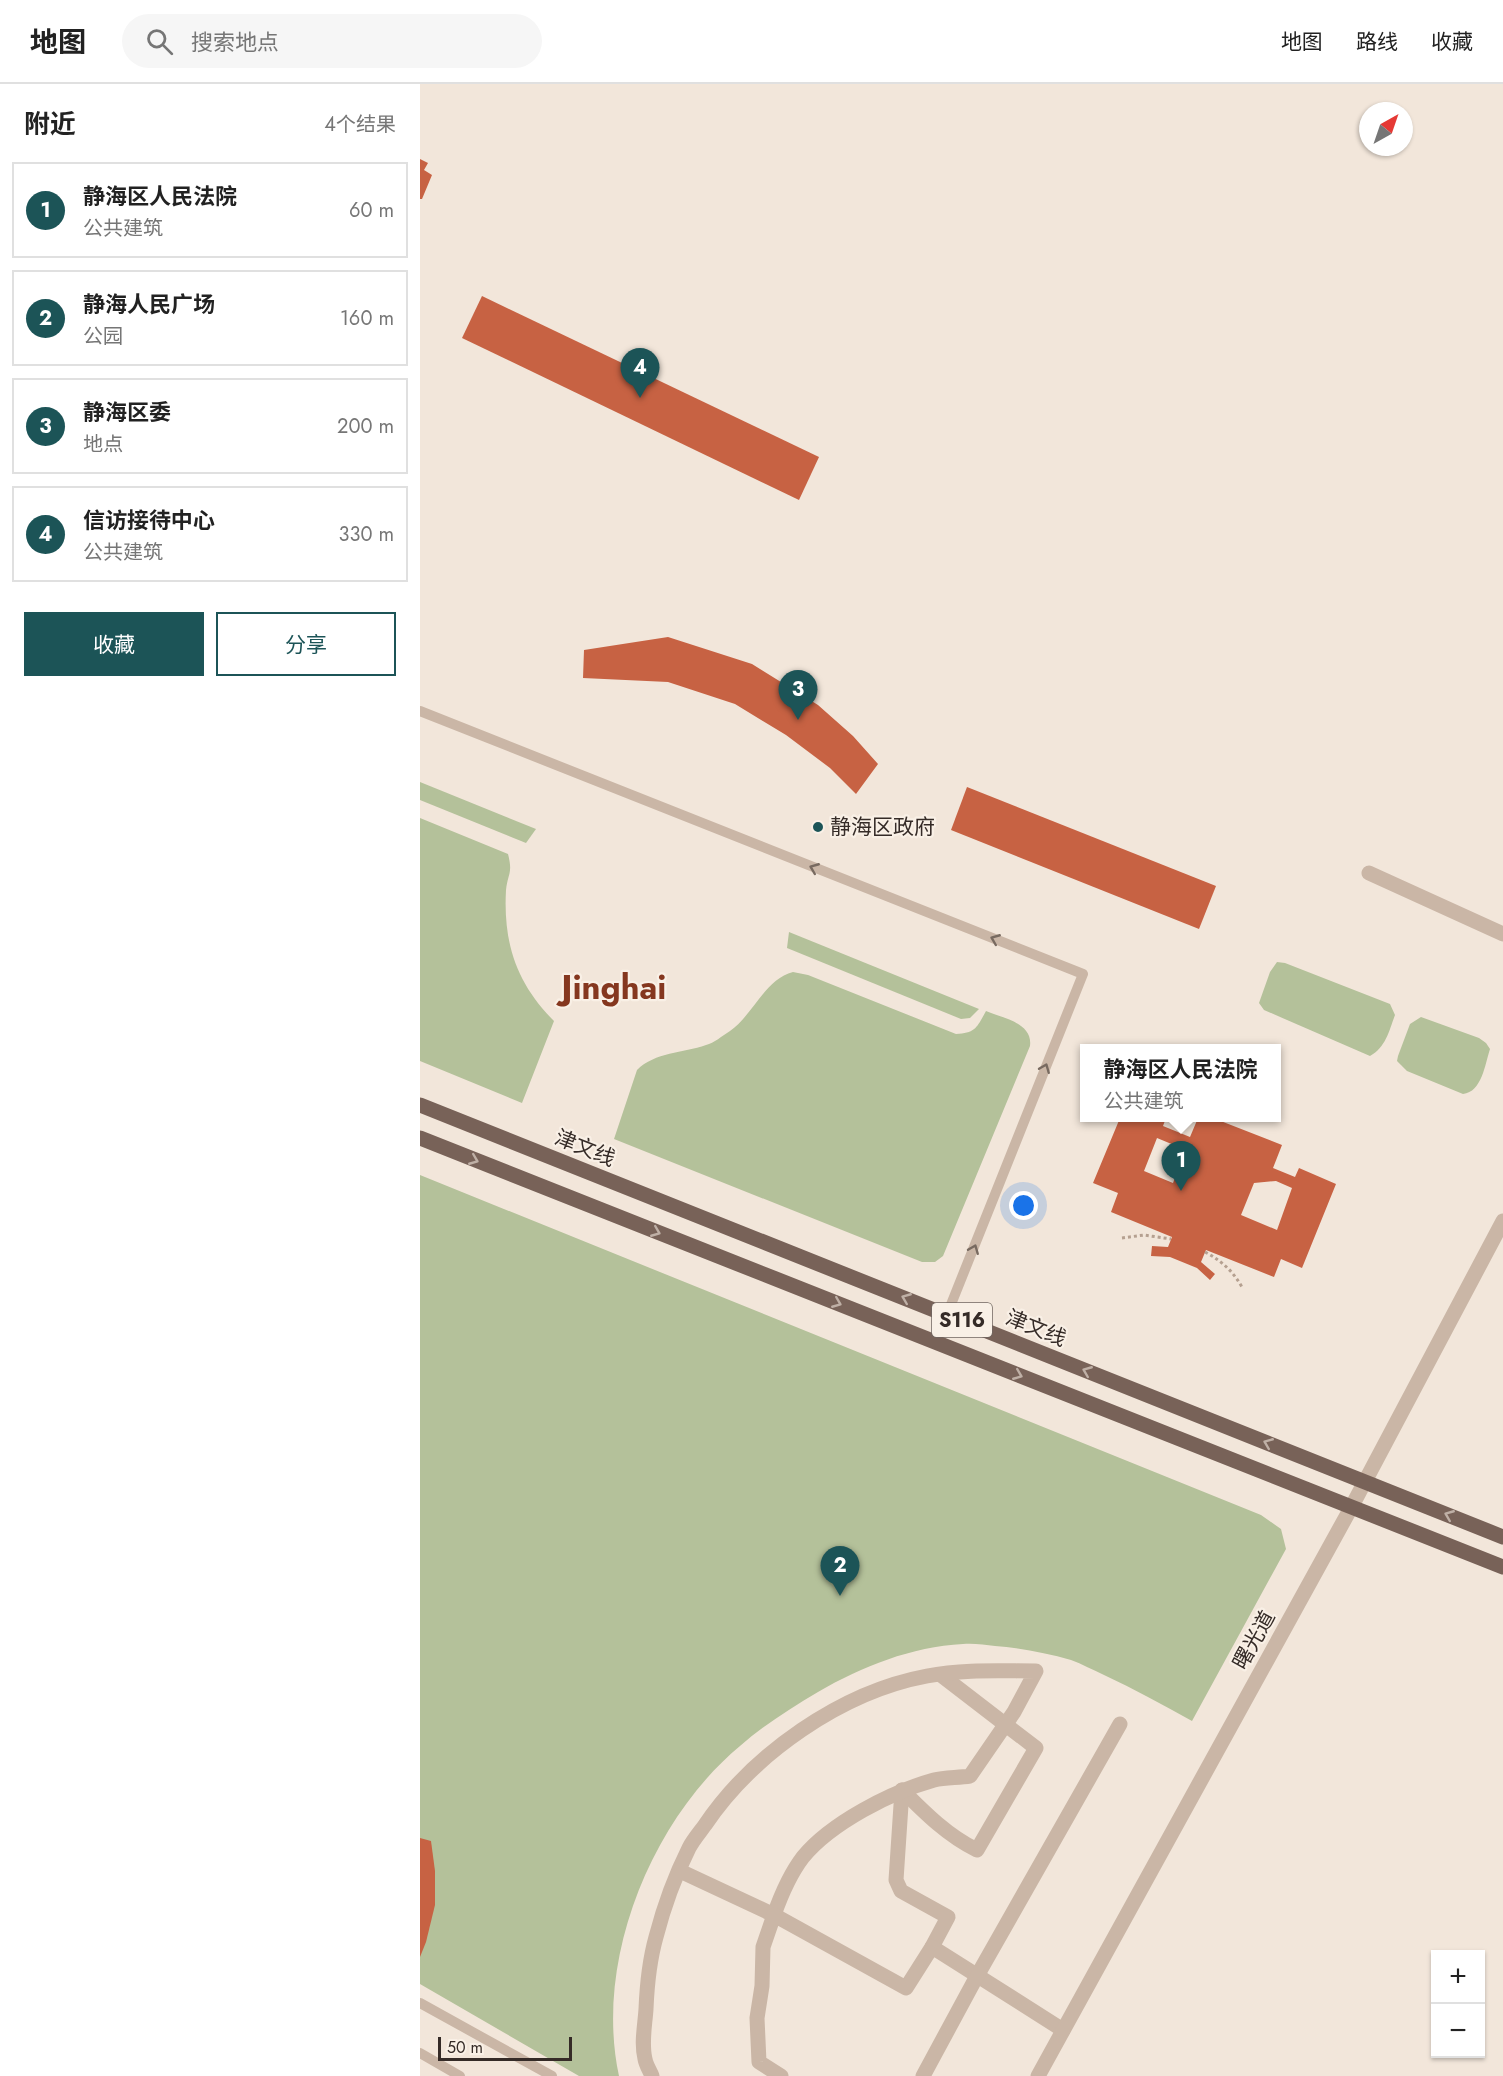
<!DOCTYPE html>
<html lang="zh">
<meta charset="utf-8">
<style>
body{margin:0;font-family:Jost,"Noto Sans SC",sans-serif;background:#f6f6f6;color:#222}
.controls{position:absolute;right:18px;bottom:18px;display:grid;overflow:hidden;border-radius:0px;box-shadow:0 2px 4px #0004}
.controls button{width:54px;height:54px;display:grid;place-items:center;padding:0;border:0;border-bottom:2px solid #e0e0e0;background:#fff;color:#222;font:30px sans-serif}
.compass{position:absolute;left:939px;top:18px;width:54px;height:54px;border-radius:50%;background:#fff;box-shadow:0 2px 4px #0004;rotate:40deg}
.scale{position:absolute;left:18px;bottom:15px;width:134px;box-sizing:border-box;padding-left:6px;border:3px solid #352b27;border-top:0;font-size:16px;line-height:21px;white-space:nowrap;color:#352b27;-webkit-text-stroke:4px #f9f0e6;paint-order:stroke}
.you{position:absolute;left:604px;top:1122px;width:21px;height:21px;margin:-15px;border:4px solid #fff;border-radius:50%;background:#1a73e8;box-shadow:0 0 0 9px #1a73e833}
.badge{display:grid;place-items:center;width:39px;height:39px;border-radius:50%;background:#1c5457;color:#fff;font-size:20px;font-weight:700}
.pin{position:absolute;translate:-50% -50px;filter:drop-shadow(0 2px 3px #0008)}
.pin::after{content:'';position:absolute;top:32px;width:21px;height:18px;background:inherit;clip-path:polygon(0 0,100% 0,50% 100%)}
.popup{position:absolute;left:660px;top:960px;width:201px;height:78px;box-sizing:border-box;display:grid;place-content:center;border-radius:0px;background:#fff;filter:drop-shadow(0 2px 4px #0005);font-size:20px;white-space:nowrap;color:#767676}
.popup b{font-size:22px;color:#222}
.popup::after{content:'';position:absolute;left:50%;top:100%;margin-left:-12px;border:12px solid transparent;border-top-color:#fff}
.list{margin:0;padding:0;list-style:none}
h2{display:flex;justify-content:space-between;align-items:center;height:78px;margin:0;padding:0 24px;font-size:26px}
h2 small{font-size:20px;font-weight:400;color:#767676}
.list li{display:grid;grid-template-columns:39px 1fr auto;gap:18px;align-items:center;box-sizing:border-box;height:96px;margin:0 12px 12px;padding:0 12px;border:2px solid #e0e0e0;border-radius:0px}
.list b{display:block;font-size:22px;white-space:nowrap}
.list p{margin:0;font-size:20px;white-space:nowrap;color:#767676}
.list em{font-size:20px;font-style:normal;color:#767676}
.actions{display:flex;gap:12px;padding:18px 24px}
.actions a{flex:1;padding:14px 0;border:2px solid #1c5457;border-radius:0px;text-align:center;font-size:21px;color:#1c5457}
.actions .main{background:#1c5457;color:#fff}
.icon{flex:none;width:33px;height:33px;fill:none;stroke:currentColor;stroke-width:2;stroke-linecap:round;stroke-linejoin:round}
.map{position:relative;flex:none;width:1083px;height:1992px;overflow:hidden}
header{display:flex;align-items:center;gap:36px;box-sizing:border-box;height:84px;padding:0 30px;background:#fff;border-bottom:2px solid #e0e0e0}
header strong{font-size:28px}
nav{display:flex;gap:33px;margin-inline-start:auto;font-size:21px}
.search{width:420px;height:54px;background:#f6f6f6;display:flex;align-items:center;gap:15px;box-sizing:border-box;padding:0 21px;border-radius:33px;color:#767676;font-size:22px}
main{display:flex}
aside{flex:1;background:#fff}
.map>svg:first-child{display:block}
</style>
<header>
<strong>地图</strong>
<div class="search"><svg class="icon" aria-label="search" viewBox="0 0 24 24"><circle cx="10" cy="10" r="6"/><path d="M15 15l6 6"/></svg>搜索地点</div>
<nav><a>地图</a><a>路线</a><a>收藏</a></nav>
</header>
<main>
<aside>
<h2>附近<small>4个结果</small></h2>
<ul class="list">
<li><span class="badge">1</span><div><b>静海区人民法院</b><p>公共建筑</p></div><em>60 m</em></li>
<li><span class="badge">2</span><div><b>静海人民广场</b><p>公园</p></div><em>160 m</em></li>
<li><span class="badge">3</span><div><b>静海区委</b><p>地点</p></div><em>200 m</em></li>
<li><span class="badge">4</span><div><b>信访接待中心</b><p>公共建筑</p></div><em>330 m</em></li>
</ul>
<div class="actions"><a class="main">收藏</a><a>分享</a></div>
</aside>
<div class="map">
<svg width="1083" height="1992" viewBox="0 0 1083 1992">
<rect width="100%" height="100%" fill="#f2e6da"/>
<!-- green -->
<g fill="#b4c19a">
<polygon points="0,698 116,745 106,759 0,716"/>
<path d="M0,734L88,770C93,789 88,789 86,806C83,860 97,900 134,937L102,1019L0,977Z"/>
<polygon points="369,848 559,925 550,934 541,935 367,864"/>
<path d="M857,878L865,879L970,920L975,931C969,947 966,963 950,972L844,926L839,919L850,888Z"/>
<path d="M373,888L388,891L536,950C556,949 557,943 566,927C583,934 613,939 610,962L523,1172L515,1178H502L194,1055L217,986C235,968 263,969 286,961C294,959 302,952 310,947C333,931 345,895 373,888Z"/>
<path d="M1001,933L1059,954L1066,959L1070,965C1065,980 1062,1008 1043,1010L987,987L977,977L978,972L990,940Z"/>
<path d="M0,1091L841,1431L861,1445L866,1465L772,1637C743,1621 714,1605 684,1591C673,1586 662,1580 651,1576C626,1569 600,1564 575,1562C565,1561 554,1559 543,1560C491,1563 443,1582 398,1608C371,1624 344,1641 320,1662C231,1736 174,1877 199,1992H159L0,1900Z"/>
</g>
<!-- building -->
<g fill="#c76243" fill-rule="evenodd">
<polygon points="0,75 8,79 4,86 12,91 2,115 0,115"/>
<polygon points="62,212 399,373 379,416 42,254"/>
<polygon points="248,553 332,580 398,621 433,652 458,680 436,710 410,684 366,651 315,620 248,598 163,594 164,566"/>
<polygon points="547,703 796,802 779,845 531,746"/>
<path d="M700,1034H746L743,1042L770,1053L778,1034H793L862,1061L853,1084L875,1093L879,1084L916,1100L882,1184L861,1175L854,1193L786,1166L781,1178L795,1190L790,1196L777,1184L750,1173L731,1172L732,1162L748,1163L752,1153L691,1128L698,1109L673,1099ZM737,1054L766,1066L753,1099L724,1087ZM856,1097L872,1104L857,1146L821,1131L834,1099Z"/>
<polygon points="0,1754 11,1757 15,1787 15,1821 6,1858 0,1873"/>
</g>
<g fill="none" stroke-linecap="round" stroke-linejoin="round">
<!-- path -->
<g stroke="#b5a090" stroke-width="3" stroke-dasharray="3 3" stroke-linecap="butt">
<polyline points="702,1154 724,1151 751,1155"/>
<path d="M785,1168C802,1177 814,1188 823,1205"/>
</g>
<!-- service -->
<g stroke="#cab6a6" stroke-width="10">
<polyline points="0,627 663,890 516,1258"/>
<polyline points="0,1919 132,1992"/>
<polyline points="0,1969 40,1992"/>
</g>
<!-- minor -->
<g stroke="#cab6a6" stroke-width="15">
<polyline points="949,789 1083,850"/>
<path d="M482,1706C505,1729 528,1752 557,1766L616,1664L521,1591"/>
<polyline points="482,1706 476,1796 481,1807 528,1833 512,1863"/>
<path d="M232,1992C230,1987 226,1981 225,1975C221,1959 225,1941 226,1925C227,1900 229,1878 236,1853C244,1822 255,1792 269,1764C273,1756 280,1748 285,1741C333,1670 421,1608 507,1592C543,1585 579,1587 616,1587L594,1628L550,1692C538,1694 525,1693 514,1696C471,1708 411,1739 383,1773C370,1790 361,1811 354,1831L260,1787"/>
<polyline points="361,1992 339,1978 337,1934 342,1902 343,1863 354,1831 486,1904 512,1863 643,1946"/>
<polyline points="503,1992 557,1892 700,1640"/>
</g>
<!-- tertiary -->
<polyline stroke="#cab6a6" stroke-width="15" points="618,1992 932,1422 1083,1137"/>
<!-- primary -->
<g stroke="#786258" stroke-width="15">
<polyline points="0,1021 1083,1453"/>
<polyline points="0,1054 1083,1483"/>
</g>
</g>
<!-- one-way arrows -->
<defs><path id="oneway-chevron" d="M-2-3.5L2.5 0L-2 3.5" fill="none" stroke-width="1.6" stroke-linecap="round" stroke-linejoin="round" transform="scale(1.5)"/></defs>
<g stroke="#786a60">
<use href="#oneway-chevron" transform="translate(394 784) rotate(-158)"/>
<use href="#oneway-chevron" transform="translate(575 855) rotate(-158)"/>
<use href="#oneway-chevron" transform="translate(625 984) rotate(-68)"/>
<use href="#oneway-chevron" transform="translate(554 1165) rotate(-68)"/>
</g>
<g stroke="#bfb0a6">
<use href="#oneway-chevron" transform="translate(54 1076) rotate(22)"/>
<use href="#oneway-chevron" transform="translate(236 1148) rotate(22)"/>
<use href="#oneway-chevron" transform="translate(486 1214) rotate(-158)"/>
<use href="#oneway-chevron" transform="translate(417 1219) rotate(22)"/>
<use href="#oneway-chevron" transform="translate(667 1287) rotate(-158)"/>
<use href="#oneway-chevron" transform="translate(598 1291) rotate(22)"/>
<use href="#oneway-chevron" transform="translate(848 1359) rotate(-158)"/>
<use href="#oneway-chevron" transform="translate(1029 1431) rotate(-158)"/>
</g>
<!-- markers -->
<circle fill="#1c5457" stroke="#f9f0e6" stroke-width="2" cx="398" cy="743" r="6"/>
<g text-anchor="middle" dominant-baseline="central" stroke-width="4.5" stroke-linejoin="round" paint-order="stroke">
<!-- shield labels -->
<rect fill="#f9f0e6" stroke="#706660" stroke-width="1.5" x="512" y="1219" width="60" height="34" rx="4.5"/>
<g font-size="20" font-weight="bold" fill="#352b27">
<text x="542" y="1236">S116</text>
</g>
<!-- poi labels -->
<g font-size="21" fill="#352b27" stroke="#f9f0e6" text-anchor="start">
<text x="410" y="743">静海区政府</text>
</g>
<!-- street labels -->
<g font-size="21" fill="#352b27" stroke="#f9f0e6">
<text transform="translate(165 1064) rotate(22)">津文线</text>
<text transform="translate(616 1244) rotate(22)">津文线</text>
<text transform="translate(834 1556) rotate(-61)">曙光道</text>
</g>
<!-- town labels -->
<g font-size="33" font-weight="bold" fill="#85371f" stroke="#f9f0e6">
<text x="194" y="903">Jinghai</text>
</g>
</g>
</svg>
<div class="controls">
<button>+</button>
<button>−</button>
</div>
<svg class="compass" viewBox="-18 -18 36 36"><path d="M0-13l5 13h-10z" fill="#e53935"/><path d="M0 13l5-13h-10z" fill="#767676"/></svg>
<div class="scale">50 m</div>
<div class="you"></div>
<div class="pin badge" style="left:761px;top:1107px">1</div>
<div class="popup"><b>静海区人民法院</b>公共建筑</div>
<div class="pin badge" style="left:420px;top:1512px">2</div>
<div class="pin badge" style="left:378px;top:636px">3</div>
<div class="pin badge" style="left:220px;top:314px">4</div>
</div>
</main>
